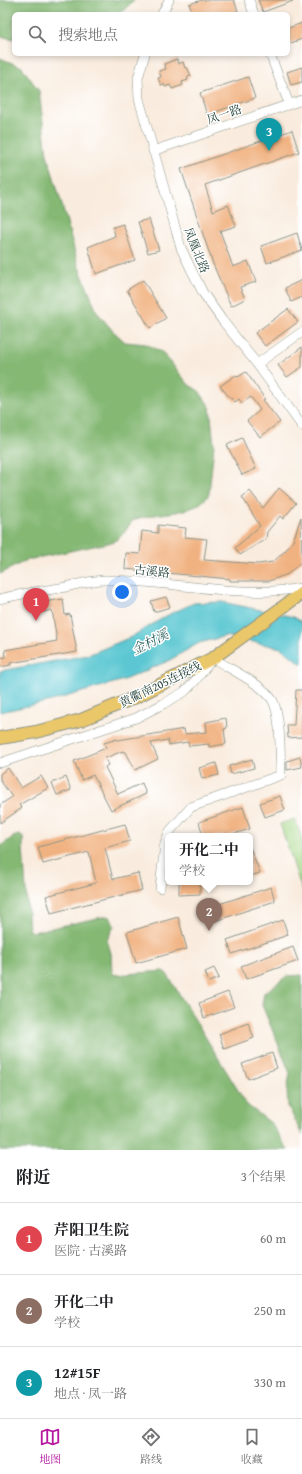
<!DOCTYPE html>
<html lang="zh">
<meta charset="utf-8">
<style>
body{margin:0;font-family:"Gentium Book Plus","Noto Serif SC",serif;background:#f6f6f6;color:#202124}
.you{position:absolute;left:122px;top:592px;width:14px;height:14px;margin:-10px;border:3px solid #fff;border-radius:50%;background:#1a73e8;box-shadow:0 0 0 6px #1a73e833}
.badge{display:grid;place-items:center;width:26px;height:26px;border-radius:50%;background:#b5179e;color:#fff;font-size:13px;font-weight:700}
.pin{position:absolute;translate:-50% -33px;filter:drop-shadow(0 1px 2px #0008)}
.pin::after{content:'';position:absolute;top:21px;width:14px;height:12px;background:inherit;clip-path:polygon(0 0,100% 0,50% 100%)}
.popup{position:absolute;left:165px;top:833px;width:88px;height:52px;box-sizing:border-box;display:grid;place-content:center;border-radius:6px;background:#fff;filter:drop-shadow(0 1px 3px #0005);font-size:13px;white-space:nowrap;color:#757577}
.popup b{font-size:15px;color:#202124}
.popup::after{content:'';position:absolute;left:50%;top:100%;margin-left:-8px;border:8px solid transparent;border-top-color:#fff}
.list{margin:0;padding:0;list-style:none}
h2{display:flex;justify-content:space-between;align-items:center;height:52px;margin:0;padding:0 16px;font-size:17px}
h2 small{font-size:13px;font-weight:400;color:#757577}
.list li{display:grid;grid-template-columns:26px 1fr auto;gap:12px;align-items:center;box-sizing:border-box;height:72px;padding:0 16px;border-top:1px solid #e0e0e0}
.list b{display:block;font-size:15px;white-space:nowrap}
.list p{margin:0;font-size:13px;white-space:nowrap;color:#757577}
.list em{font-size:13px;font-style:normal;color:#757577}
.icon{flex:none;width:22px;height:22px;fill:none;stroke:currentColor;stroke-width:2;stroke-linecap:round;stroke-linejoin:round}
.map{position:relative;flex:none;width:302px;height:1150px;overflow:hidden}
.search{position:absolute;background:#fff;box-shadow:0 2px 6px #0003;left:12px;right:12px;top:12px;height:44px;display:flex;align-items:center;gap:10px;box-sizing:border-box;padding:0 14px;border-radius:6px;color:#757577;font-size:15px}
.sheet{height:268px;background:#fff}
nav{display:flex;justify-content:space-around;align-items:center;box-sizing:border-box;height:56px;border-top:1px solid #e0e0e0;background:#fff;font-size:11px;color:#757577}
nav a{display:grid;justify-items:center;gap:2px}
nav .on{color:#b5179e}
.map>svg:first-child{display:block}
</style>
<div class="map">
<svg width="302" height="1150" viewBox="0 0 302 1150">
<rect width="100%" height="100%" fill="#fff"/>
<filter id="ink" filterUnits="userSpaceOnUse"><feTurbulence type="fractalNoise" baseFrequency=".025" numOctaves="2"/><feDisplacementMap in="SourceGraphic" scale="8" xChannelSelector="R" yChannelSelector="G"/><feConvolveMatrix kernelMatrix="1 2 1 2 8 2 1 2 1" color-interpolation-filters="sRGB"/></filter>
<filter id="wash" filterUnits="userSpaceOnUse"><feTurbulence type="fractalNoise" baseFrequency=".012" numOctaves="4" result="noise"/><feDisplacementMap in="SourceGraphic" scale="16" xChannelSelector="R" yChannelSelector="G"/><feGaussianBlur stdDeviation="0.9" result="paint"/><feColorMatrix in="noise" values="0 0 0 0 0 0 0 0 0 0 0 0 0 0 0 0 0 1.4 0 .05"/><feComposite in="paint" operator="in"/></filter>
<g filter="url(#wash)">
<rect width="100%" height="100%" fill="#f9ecde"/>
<!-- green -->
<polygon fill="#a5d786" stroke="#628a5d" points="295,819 302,839 302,890 280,824"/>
<!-- forest -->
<g fill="#84b873" stroke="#527a54">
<polygon points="0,0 135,0 119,14 14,14 14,39 0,36"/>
<path d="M0,58L22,67L39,91L47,154L67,222L78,265L97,312L112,330L125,342L146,344L162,352L189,385L199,391L210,407L214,445L209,494C196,515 167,511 146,517C143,517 137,518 134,520C126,527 123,537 113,542L27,560L0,574Z"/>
<polygon points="19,835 23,837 23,848 29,930 33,932 107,916 111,918 114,926 107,940 111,953 112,973 116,975 163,971 167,974 247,1105 271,1123 288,1150 0,1150 0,847 13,837"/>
<polygon points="302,975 302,1135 288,1106 287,1090 290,1073 262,1005 264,993 287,976"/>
</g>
<!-- water -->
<polygon fill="#5bc7d2" stroke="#3d8283" points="222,602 294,617 302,622 302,664 281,648 226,636 199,643 168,661 124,680 51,701 0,712 0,671 88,655 131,637 168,615 194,603"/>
<g id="blocks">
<!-- building -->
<g fill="#f1b281">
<polygon points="202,0 234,0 238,11 229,14 193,14 189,4"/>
<polygon points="258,0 292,0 293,1 263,12"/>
<polygon points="302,23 302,39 288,44 288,28"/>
<polygon points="177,59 178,64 183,62 185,68 187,67 191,76 187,77 188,80 182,82 183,85 172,89 170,85 165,87 164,84 161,85 158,78 161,77 159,71 166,69 164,64"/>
<polygon points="302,67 302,82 291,85 287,72"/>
<polygon points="248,77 255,98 207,115 200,93"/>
<polygon points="292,130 299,152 205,185 213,211 228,205 236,226 220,231 233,267 248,261 256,282 240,287 245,299 231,306 213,264 181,169"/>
<polygon points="149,219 159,250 148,253 138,222"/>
<polygon points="123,224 135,260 96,274 88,247 115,236 113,227"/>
<polygon points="297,233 302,250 267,263 261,246"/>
<polygon points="143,280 166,318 150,328 127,290"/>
<polygon points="302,280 302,297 291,302 285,288"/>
<polygon points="288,309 298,322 265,346 255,333"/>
<polygon points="302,347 302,367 287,377 278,365"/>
<polygon points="246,372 265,399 263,400 280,422 260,437 247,421 260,410 251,397 242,403 239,399 235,402 232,398 231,399 220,386 236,375 238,377"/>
<polygon points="242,438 256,469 242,475 227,445"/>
<polygon points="279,488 296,503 283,519 280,516 267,532 266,539 240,555 235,548 260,526 242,497 250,491 263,508"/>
<polygon points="301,517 302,561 288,574 269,581 230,581 230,579 125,569 126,553 140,554 142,531 158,533 158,525 186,528 185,537 207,539 204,560 258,564 273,562 285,551 293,541"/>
<polygon points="166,597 170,607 154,612 151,601"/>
<polygon points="63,599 65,615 70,614 77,652 10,663 11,665 0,667 0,658 6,657 5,650 57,641 52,610 44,612 43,602"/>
<polygon points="296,690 302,690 302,737 288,738 287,725 294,725"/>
<polygon points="226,718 227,728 224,729 226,744 209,747 209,744 189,746 188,742 169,745 168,740 151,743 158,759 135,770 126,752 123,752 123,751 105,758 108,765 105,767 118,794 142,783 146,794 111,810 93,775 82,780 74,761 106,748 104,743 117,739 118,740 184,729 185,734 207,732 206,722"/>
<polygon points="300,757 302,767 287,770 287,761"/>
<polygon points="252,759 254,768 231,774 229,766"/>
<polygon points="216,763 219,775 202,779 199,768"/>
<polygon points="8,768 21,788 41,776 48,788 19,805 22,808 0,823 0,805 12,797 0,780 0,774"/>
<polygon points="66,777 71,790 57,795 52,783"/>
<polygon points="280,796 285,810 265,817 260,803"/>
<polygon points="243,807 250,829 227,836 203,836 199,822"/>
<polygon points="125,824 130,841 105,848 113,879 138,873 142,890 51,913 46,896 96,883 89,852 43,864 38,847"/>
<polygon points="250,847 260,873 250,876"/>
<polygon points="179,882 200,882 200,894 179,895"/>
<polygon points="271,887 275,901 215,921 210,907"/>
<polygon points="178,917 187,949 136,963 127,932"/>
<polygon points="283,920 288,935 232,954 227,940"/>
<polygon points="293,947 298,961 246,979 241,966"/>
<polygon points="214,968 219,978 209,982 205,972"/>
<polygon points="228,992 234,1007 204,1018 199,1003"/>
<polygon points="248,1023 254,1038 224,1049 219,1034"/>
<polygon points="272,1053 277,1068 248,1079 242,1064"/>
</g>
</g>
</g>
<g filter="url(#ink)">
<use href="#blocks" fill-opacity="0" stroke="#8c9489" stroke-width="1"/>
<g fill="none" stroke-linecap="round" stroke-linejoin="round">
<defs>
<g id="minor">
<polyline points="249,0 254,14"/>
<polyline points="162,14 169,0"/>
<polyline points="145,54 138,78 139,99 181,248 191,269 203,293 222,320 257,364 302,426"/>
<polyline points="270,54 289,104"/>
<polyline points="153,151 302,100"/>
<polyline points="257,364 302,332"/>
<path d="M0,599C22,593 44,591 66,587C78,584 92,580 105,580C171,580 236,599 302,588"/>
<path d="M0,763L136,718L163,704L184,692L195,681L213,658C229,669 263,684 273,701C281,716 280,756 281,775L191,807L170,831L165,843L160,888"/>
</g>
<polyline id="major" points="0,738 36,732 81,720 136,697 213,658 302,593"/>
</defs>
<!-- minor casing -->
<use href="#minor" stroke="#8c9489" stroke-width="10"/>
<!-- major casing -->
<use href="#major" stroke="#8c9489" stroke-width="14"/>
<!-- minor -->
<use href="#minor" stroke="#fff" stroke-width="9"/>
<!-- major -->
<use href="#major" stroke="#eac769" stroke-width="12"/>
</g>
</g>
<g text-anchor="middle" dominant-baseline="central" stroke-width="3" stroke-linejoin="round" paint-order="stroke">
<!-- street labels -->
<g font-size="12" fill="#1f3d34" stroke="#fff">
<text transform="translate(224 114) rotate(-19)">凤一路</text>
<text transform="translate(197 250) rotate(68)">凤凰北路</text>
<text transform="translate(152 571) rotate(6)">古溪路</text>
<text transform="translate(160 684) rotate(-26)">黄衢南205连接线</text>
</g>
<!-- water labels -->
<g font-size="13" font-style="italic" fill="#316663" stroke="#fff">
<text transform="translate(150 642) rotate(-27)">金村溪</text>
</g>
</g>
</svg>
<div class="you"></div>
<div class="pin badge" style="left:36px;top:621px;background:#e0444e">1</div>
<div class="pin badge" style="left:209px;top:931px;background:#8d6e63">2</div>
<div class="popup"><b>开化二中</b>学校</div>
<div class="pin badge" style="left:269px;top:151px;background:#0f9aa8">3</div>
<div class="search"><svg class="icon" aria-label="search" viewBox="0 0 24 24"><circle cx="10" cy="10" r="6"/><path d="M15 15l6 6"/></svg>搜索地点</div>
</div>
<section class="sheet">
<h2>附近<small>3个结果</small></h2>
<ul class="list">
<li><span class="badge" style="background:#e0444e">1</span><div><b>芹阳卫生院</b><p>医院 · 古溪路</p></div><em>60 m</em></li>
<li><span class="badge" style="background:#8d6e63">2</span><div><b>开化二中</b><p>学校</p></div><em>250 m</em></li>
<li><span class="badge" style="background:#0f9aa8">3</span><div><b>12#15F</b><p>地点 · 凤一路</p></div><em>330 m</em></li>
</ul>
</section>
<nav>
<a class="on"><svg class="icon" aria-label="map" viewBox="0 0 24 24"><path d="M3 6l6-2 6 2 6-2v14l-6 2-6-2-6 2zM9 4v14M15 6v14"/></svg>地图</a>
<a><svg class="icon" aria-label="directions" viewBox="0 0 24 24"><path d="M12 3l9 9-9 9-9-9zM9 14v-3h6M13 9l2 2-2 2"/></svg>路线</a>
<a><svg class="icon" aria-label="saved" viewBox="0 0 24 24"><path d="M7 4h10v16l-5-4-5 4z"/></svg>收藏</a>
</nav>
